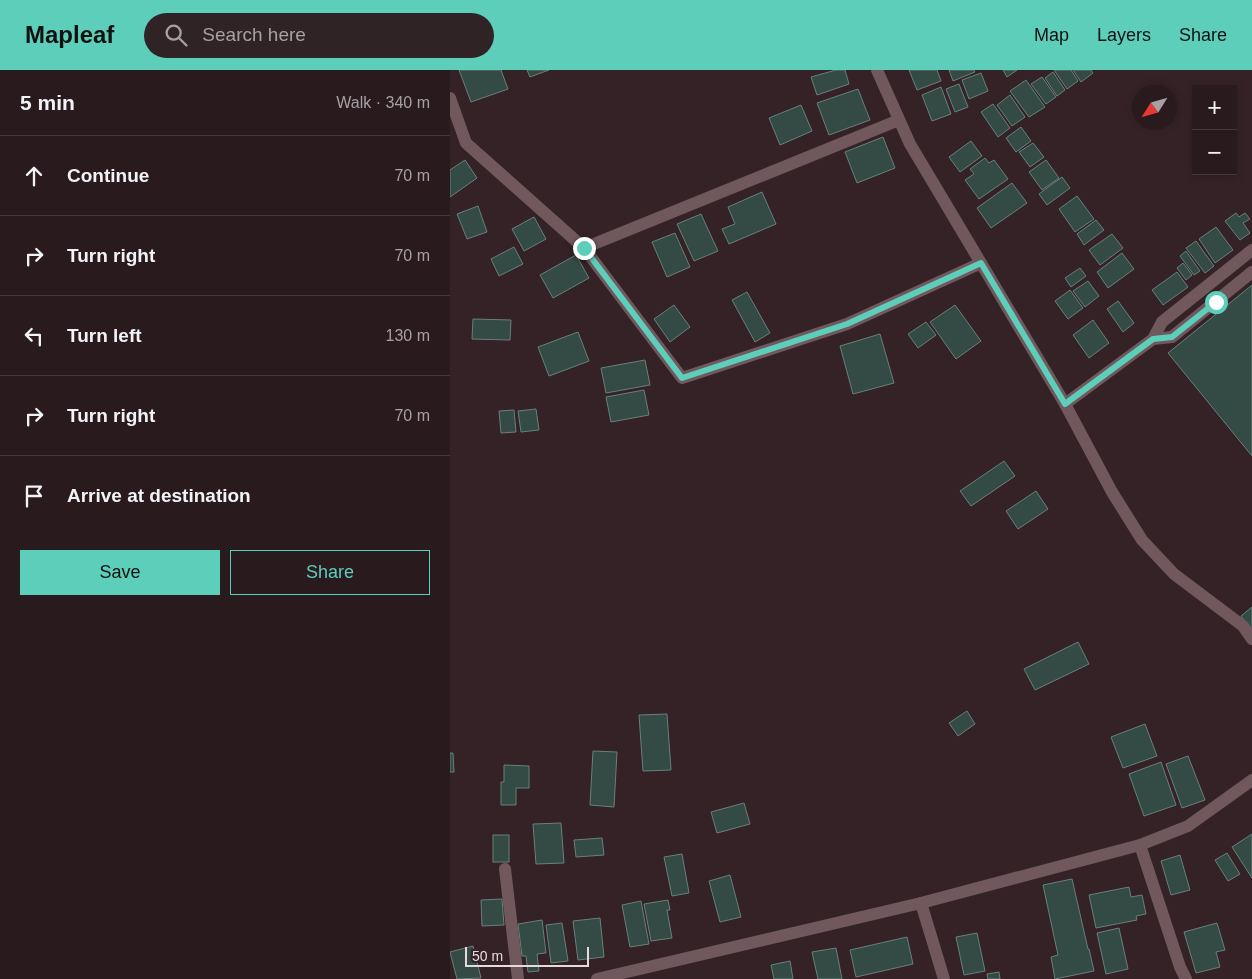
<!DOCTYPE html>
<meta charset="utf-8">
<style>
body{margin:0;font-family:Arial,sans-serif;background:#302326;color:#f1f3f6}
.controls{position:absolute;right:15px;top:15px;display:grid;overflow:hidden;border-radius:0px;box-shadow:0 2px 8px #0003}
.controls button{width:45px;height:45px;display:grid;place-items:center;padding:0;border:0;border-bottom:1px solid #44383b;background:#281a1d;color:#f1f3f6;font:25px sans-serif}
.compass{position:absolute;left:682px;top:15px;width:45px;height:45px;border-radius:50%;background:#281a1d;box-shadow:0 2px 8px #0003;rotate:233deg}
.scale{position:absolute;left:15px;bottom:12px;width:124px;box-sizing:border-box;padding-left:5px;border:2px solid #e7dadc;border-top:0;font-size:14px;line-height:18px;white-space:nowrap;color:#e7dadc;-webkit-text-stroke:4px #352227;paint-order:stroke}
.stop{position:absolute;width:15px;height:15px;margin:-11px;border:4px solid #5cceba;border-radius:50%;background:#fff}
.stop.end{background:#5cceba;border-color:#fff;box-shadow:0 1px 5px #0008}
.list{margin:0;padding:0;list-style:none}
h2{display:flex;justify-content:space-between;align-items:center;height:65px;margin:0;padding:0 20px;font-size:21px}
h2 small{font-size:16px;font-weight:400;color:#a5a1a4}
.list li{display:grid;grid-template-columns:32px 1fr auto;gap:15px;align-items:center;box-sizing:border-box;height:80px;padding:0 20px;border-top:1px solid #44383b}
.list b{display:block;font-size:19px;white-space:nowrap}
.list em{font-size:16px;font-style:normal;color:#a5a1a4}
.actions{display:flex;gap:10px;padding:15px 20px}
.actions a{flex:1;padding:11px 0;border:1px solid #5cceba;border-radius:0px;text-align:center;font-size:18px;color:#5cceba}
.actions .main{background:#5cceba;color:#111}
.icon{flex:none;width:28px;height:28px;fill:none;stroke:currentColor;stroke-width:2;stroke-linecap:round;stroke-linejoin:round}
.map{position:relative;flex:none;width:802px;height:909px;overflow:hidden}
header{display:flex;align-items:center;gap:30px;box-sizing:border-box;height:70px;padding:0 25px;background:#5cceba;color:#111}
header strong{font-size:24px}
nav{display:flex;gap:28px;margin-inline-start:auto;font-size:18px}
.search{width:350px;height:45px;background:#302326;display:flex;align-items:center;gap:12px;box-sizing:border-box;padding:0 18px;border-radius:28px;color:#a5a1a4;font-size:19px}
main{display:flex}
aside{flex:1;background:#281a1d}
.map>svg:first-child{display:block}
</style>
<header>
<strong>Mapleaf</strong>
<div class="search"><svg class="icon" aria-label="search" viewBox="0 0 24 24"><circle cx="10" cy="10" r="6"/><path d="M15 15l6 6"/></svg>Search here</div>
<nav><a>Map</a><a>Layers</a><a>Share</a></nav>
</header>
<main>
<aside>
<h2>5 min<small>Walk · 340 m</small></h2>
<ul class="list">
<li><svg class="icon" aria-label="ahead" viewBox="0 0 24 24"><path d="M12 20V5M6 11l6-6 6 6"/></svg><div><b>Continue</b></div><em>70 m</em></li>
<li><svg class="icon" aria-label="right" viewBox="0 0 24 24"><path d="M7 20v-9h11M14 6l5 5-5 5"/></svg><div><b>Turn right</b></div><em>70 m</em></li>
<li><svg class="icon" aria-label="left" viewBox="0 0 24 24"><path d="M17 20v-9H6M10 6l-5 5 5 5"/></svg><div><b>Turn left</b></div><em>130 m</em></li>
<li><svg class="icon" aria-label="right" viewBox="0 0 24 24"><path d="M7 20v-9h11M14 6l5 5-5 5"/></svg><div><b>Turn right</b></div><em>70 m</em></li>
<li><svg class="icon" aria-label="arrive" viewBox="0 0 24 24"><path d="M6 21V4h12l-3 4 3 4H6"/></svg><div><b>Arrive at destination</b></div></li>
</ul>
<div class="actions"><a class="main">Save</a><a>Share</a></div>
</aside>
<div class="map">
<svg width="802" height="909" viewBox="0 0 802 909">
<rect width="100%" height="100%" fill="#352227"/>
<!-- building -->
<g fill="#334a45" stroke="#68807b">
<polygon points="9,0 51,0 58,19 21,32"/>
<polygon points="77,0 99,0 80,7"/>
<polygon points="386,0 395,0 399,14 367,25 361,7"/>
<polygon points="459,0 487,0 491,11 467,20"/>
<polygon points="499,0 524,0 525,2 503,11"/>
<polygon points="553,0 567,0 557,7"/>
<polygon points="604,0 621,0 628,11 617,19"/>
<polygon points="623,0 641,0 643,3 631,12"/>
<polygon points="603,2 615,20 607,26 595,8"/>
<polygon points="531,3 538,21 519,29 512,10"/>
<polygon points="592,7 606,27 596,34 581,14"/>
<polygon points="576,10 595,37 579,47 560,21"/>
<polygon points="509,14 518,37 505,42 496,19"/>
<polygon points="491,17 501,44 482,51 472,25"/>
<polygon points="408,19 420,50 379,65 367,33"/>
<polygon points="560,25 575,47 562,56 547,35"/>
<polygon points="543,34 560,58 548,67 531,42"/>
<polygon points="351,35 362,61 330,75 319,48"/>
<polygon points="571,57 581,71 566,82 556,68"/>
<polygon points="433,67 445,98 407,113 395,82"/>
<polygon points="521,71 532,86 510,102 499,87"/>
<polygon points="583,73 594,87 580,97 569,82"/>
<polygon points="535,88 539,93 544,90 558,109 529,129 515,110 524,104 520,99"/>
<polygon points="15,90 27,108 0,127 0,100"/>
<polygon points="596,90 609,108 592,120 579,102"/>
<polygon points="612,107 620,118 597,135 589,124"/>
<polygon points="562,113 577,133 541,158 527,138"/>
<polygon points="312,122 326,154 279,174 272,159 285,154 278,137"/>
<polygon points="627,126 644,149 625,162 609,139"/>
<polygon points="28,136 37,162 17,169 7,144"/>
<polygon points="786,143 789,147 795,143 800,149 793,153 800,163 790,170 775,151"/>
<polygon points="251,144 268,181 244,191 227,154"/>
<polygon points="84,147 96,169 74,181 62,159"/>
<polygon points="646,150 654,160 634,175 627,164"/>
<polygon points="766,157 783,180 765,193 749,169"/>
<polygon points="225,163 240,197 217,207 202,172"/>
<polygon points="662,164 673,178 650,195 639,180"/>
<polygon points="746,171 764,196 755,203 736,178"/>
<polygon points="64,177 73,194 49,206 41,189"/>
<polygon points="736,181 750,201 744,205 730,186"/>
<polygon points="672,183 684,199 658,218 647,202"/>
<polygon points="126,185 139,208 103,228 90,205"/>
<polygon points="733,193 742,205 736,210 727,198"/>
<polygon points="630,198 636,206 621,217 615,208"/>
<polygon points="727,202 738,217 713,235 702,220"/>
<polygon points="638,211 649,226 635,237 623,221"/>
<polygon points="802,215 802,386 718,283"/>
<polygon points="620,220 633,238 618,249 605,231"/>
<polygon points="297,222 320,263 305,272 282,230"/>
<polygon points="668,231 684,253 673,262 657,239"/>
<polygon points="224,235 240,257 220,272 204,249"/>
<polygon points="505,235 531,271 506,289 480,252"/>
<polygon points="23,249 61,250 60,270 22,269"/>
<polygon points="643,250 659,273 639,288 623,265"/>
<polygon points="476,252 486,265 468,278 458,264"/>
<polygon points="128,262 139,291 99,306 88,277"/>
<polygon points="430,264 444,313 403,324 390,276"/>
<polygon points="195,290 200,315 156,323 151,298"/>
<polygon points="194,320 199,345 161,352 156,327"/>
<polygon points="86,339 89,360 71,362 68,341"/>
<polygon points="64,340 66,362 51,363 49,341"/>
<polygon points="554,391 565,406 521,436 510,421"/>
<polygon points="586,421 598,439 568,459 556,441"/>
<polygon points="802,537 802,558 801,559 791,546"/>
<polygon points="628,572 639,594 585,620 574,599"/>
<polygon points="517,641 525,654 508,666 499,653"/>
<polygon points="217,644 221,700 193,701 189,645"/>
<polygon points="695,654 707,686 673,698 661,667"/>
<polygon points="143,681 167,682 164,737 140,735"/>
<polygon points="0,683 3,683 4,702 0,702"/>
<polygon points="738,686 755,730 732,738 716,694"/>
<polygon points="711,692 726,735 694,746 679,704"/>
<polygon points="54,695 79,696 79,718 66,718 66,735 51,735 51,712 54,712"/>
<polygon points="294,733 300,754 267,763 261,742"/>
<polygon points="111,753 114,793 86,794 83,754"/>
<polygon points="802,764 802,808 782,777"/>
<rect x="43" y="765" width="16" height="27"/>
<polygon points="152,768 154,785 126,787 124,770"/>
<polygon points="777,783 790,804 778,811 765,790"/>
<polygon points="232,784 239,823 222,826 214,787"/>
<polygon points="730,785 740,820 721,825 711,791"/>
<polygon points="280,805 291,847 270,852 259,811"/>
<polygon points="622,809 638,879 639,879 644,901 605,909 601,887 608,885 593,815"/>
<polygon points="679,817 681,827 692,825 696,844 686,846 687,850 646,858 639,825"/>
<polygon points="52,829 54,855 32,856 31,830"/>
<polygon points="218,830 220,840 217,840 222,868 201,871 194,834"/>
<polygon points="191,831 199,874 180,877 172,835"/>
<polygon points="150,848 154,887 128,890 123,851"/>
<polygon points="92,850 96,883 87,884 89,901 78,902 76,886 72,886 68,854"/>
<polygon points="112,853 118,891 101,893 96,855"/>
<polygon points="767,853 775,880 766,882 770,897 746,903 734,862"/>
<polygon points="669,858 678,899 656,904 647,863"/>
<polygon points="527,863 535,901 514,905 506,867"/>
<polygon points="457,867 463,894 406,907 400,880"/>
<polygon points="23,876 31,908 7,909 0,882"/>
<polygon points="386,878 392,909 368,909 362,882"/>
<polygon points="340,891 343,909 324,909 321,895"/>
<polygon points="549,902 550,909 538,909 537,904"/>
</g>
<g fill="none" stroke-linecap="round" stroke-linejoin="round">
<!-- street -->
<g stroke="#70585d" stroke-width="12">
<polyline points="427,0 460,74 615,334 662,422 692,470 724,504 793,556 802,569"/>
<polyline points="0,28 16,73 134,178 232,308 397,254 531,193"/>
<polyline points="134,178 449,50"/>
<polyline points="703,269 722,267 802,202"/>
<polyline points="615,334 703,269 712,252 802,180"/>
<polyline points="690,775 730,897 736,909"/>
<polyline points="55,799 68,909"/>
<polyline points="471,833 494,909"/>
<polyline points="147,909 471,833 690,775 738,756 802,710"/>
</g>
</g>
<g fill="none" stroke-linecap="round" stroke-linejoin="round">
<!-- route -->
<polyline stroke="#5cceba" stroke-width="6" points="134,178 232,308 397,254 531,193 615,334 703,269 722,267 766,232"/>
</g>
</svg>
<div class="controls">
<button>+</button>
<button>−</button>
</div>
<svg class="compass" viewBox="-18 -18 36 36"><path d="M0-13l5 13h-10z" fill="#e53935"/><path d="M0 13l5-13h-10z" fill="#a5a1a4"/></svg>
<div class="scale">50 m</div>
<div class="stop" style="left:766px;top:232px"></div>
<div class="stop end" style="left:134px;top:178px"></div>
</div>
</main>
